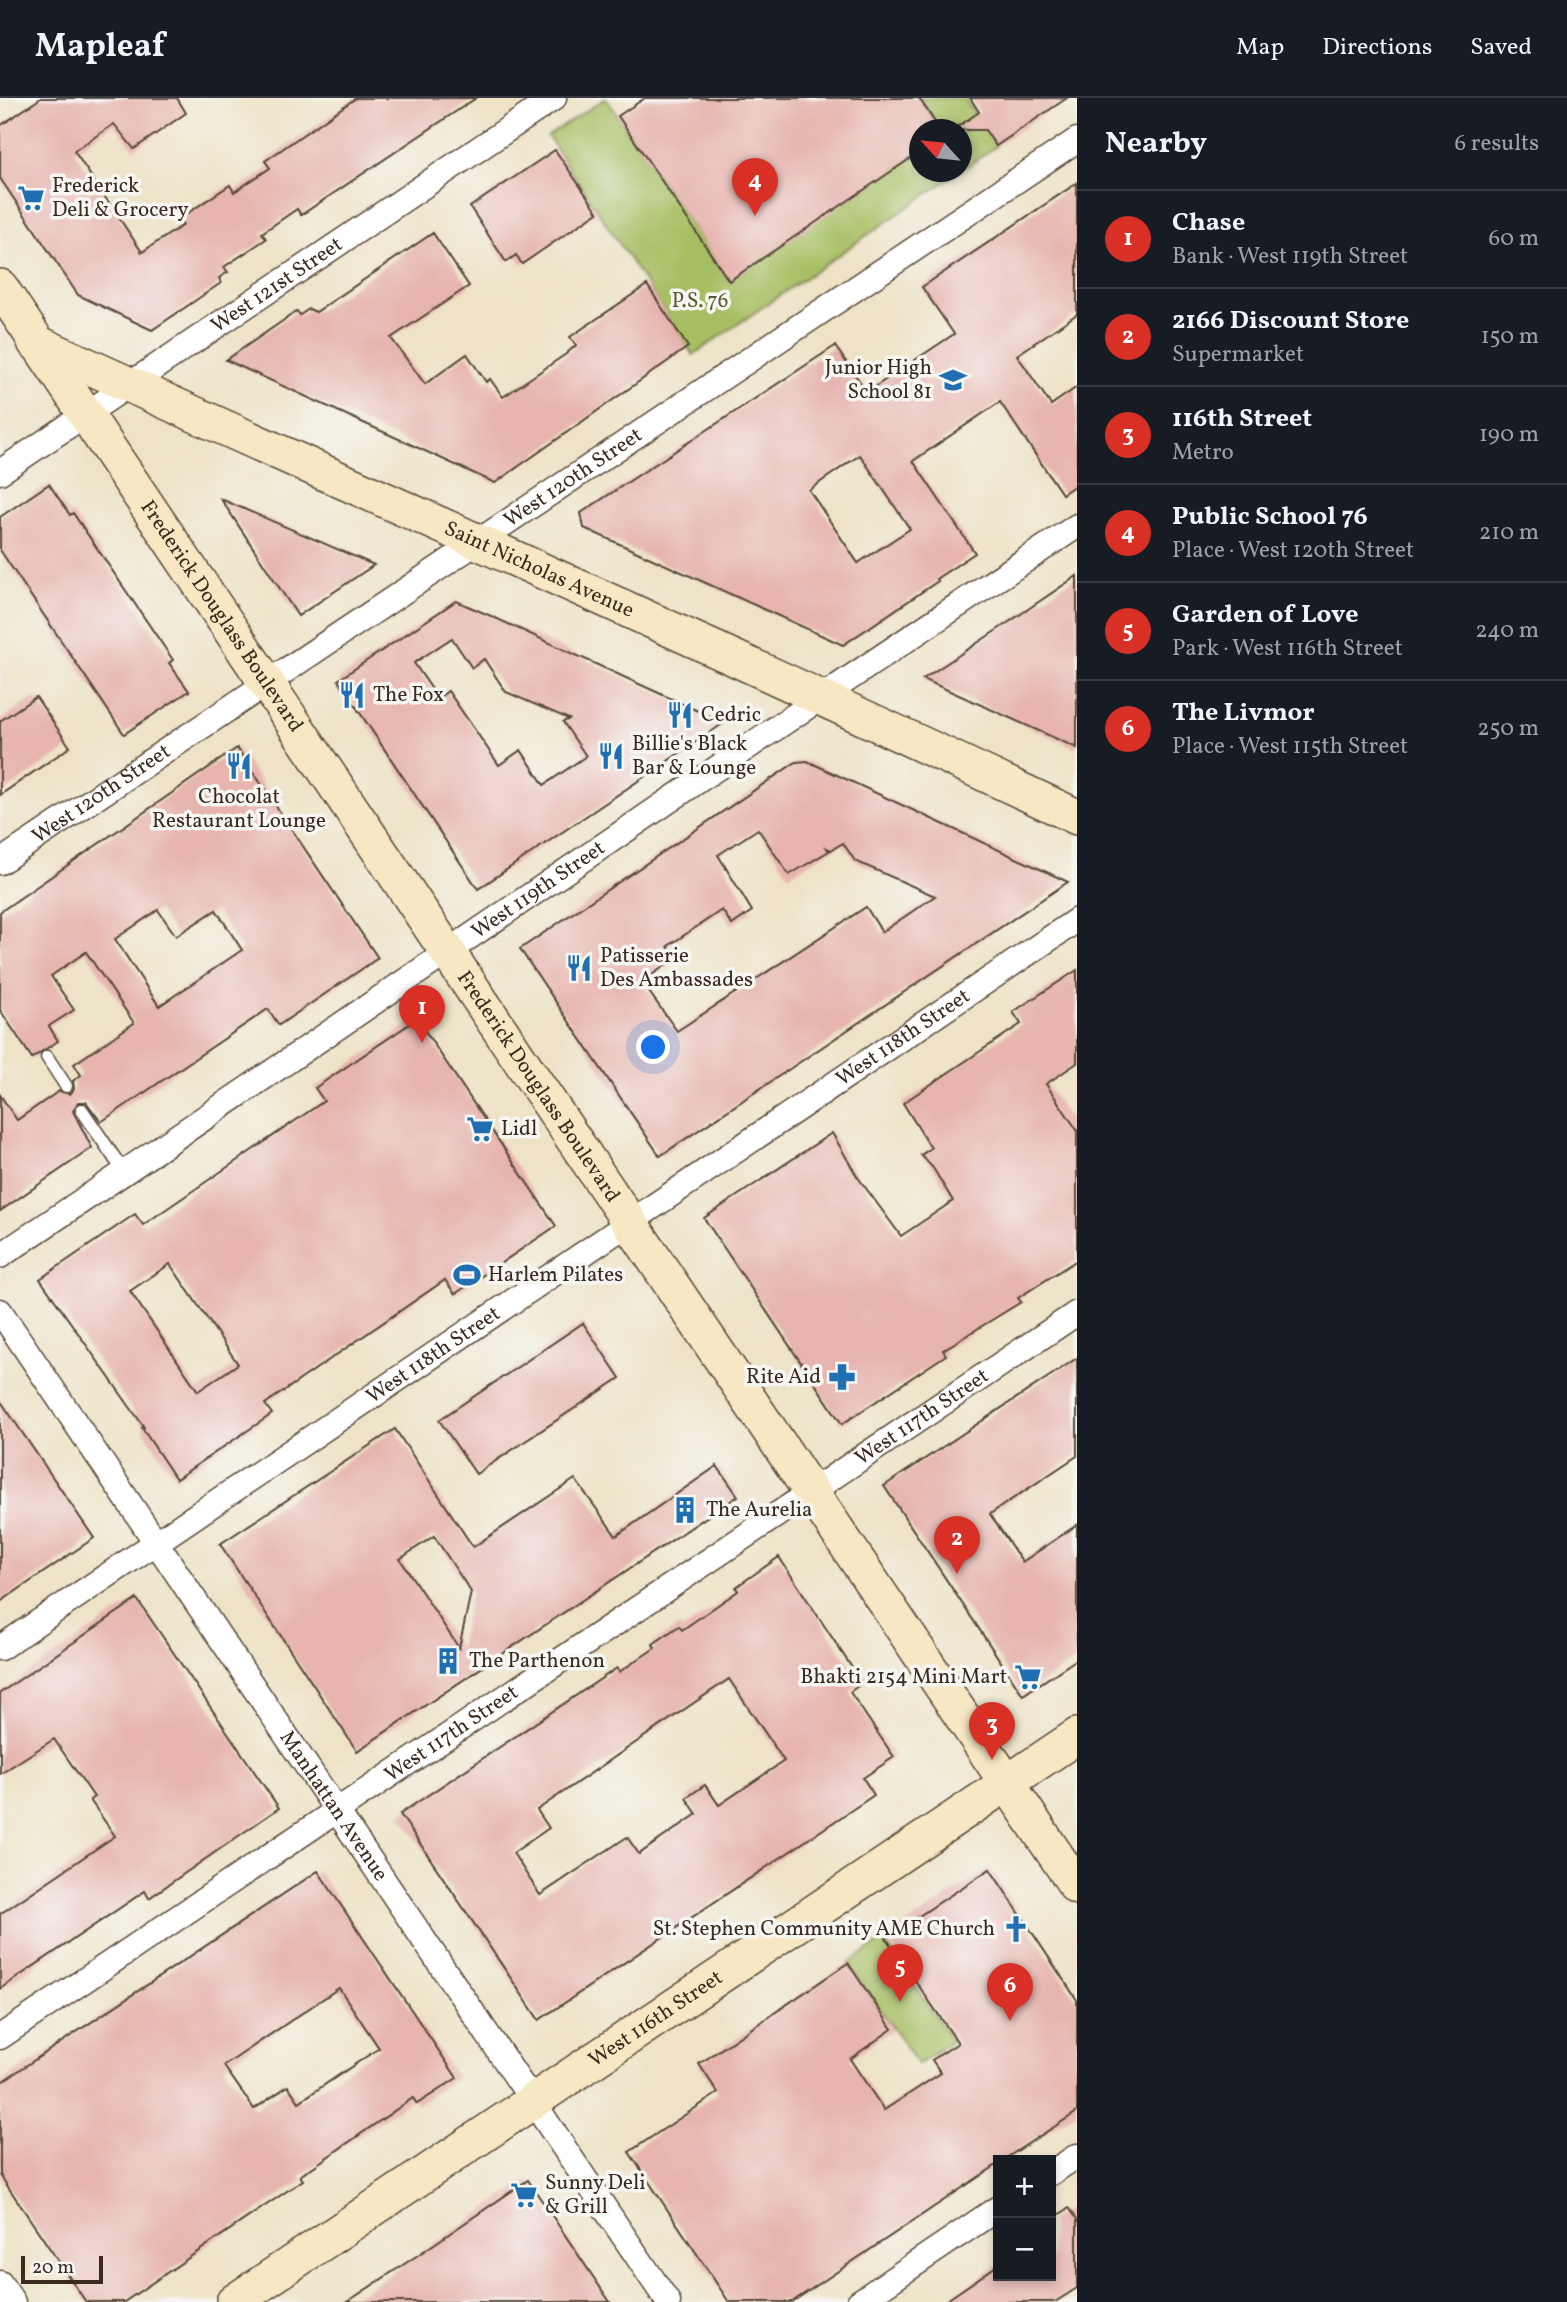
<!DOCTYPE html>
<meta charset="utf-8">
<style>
body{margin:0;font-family:Vollkorn,serif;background:#20242c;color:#f1f3f6}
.controls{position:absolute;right:21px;bottom:21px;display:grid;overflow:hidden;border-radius:0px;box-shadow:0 4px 10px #0003}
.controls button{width:63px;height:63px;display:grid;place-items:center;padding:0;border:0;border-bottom:2px solid #363941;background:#171b24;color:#f1f3f6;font:35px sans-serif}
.compass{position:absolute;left:909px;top:21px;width:63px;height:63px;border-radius:50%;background:#171b24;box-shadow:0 4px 10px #0003;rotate:297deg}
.scale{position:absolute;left:21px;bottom:18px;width:82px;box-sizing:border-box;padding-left:7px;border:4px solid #3b2a1e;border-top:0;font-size:19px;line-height:24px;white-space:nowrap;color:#3b2a1e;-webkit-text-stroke:5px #f6f6f2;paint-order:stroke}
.you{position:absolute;left:654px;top:950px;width:24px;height:24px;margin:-18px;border:5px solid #fff;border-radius:50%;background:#1a73e8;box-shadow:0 0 0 10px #1a73e833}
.badge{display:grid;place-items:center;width:46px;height:46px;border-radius:50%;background:#d93025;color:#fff;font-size:23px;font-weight:700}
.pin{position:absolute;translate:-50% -58px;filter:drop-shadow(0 2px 4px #0008)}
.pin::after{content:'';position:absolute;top:37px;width:24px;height:21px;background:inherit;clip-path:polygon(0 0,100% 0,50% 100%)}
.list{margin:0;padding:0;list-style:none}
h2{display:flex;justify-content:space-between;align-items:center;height:91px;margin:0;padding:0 28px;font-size:30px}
h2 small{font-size:23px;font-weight:400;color:#9ea1a6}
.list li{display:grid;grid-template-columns:46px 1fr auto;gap:21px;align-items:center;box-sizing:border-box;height:98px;padding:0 28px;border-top:2px solid #363941}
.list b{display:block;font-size:26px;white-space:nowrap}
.list p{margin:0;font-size:23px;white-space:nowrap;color:#9ea1a6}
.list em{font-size:23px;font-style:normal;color:#9ea1a6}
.map{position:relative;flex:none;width:1077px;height:2204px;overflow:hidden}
header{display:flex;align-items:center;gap:42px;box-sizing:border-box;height:98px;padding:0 35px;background:#171b24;border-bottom:2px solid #363941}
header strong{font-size:33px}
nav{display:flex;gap:38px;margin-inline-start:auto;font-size:24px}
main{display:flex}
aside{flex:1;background:#171b24}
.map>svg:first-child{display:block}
</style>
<header>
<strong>Mapleaf</strong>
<nav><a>Map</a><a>Directions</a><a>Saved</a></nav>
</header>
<main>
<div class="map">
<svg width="1077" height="2204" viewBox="0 0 1077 2204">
<rect width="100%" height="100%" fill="#f6f6f2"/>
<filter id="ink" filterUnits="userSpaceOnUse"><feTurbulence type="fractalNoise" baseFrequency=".0143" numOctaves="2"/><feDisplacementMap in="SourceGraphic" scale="14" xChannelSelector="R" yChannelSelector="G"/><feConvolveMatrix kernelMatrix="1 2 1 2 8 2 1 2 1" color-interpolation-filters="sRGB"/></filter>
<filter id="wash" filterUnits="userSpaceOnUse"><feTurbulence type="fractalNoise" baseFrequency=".00686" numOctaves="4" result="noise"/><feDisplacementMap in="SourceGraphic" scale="28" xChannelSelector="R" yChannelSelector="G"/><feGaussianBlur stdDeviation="1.57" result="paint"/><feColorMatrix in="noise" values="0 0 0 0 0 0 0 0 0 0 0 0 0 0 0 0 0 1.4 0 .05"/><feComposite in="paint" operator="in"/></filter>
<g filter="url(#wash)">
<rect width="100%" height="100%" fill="#eee3c7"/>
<!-- green -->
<g fill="#a7bf64" stroke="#717441" stroke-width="2">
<polygon points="606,0 729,182 919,54 920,74 959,74 693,257 548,38"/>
<polygon points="919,0 964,0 996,48 962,72 962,32 940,31"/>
<polygon points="884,1842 952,1943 918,1966 848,1865"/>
</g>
<g id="blocks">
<!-- building -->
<g fill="#e7b4ae" fill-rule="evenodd">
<polygon points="41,0 177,0 186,15 134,51 114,26 74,53 142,154 183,127 179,121 230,87 234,94 270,70 265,63 356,0 476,0 301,117 297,111 262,135 266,141 224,169 228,174 219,180 221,185 152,232 78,197 0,80 0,28"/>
<polygon points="645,0 919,0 940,32 920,32 920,54 729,183 618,18"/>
<polygon points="970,0 1067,0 996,48 985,32 953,32 979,14"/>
<polygon points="555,52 598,114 522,166 516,157 506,164 470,109"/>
<path d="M1077,85V216L1017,257L1051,307L1077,289V386L1062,396L1000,304L913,363L975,455L936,481L938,483L843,547L584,430L581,415L835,248L867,294L954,236L922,189ZM860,357L910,431L858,465L809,392Z"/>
<polygon points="433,135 469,188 391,240 425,286 467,256 486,284 490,281 503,299 566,256 576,247 570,239 647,187 688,249 495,385 226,262 297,213 300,217 309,211 316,214"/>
<polygon points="49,386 70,417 73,415 173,562 169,565 189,593 124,636 0,452 0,419"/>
<polygon points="221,401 374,467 298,518"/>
<polygon points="1077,478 1077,650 923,581 1009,524"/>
<path d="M456,503L491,518L724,625L478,791L338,582ZM452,540L472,570L484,561L506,594L569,621L563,624L586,658L544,687L521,652L499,667L448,593L438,600L414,565Z"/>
<polygon points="36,599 70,649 0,697 0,623"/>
<path d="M237,650L378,860L279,927L268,911L101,1024L86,1004H78L73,1013L92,1050L0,1113V997L17,1022L59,993L70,996L74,991L73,983L81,977L74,966L134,925L86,854L51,878L74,912L49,928L58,943L32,960L0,912V814ZM158,812L176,838L216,812L242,852L159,908L115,841Z"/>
<path d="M807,663L1068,784L660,1058L520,851L796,664ZM758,731L789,777L829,753L827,750L831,752L843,745L855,763L935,798L882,834L866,809L677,933L642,884L676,860L668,848L722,812L732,827L752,813L718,757Z"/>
<polygon points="1077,872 1077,965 1046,986 1077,1032 1077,1162 1018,1200 1021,1204 943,1252 946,1257 842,1326 704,1120 832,1035 857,1078 901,1138 953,1103 933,1070 921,1057 931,1050 903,1005 1021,926 1013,914"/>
<path d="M417,921L556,1128L455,1196L445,1182L265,1306L272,1316L176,1381L142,1330L144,1329L40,1181L135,1116L143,1127L324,1003L315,990ZM170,1166L238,1266L198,1293L130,1193Z"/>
<polygon points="583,1225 620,1280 476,1376 439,1322"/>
<polygon points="1077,1260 1077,1358 990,1416 1022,1464 1077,1427 1077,1561 1023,1597 884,1388"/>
<polygon points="0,1302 94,1440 0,1504"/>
<path d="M395,1331L473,1449L575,1381L616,1438L717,1368L738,1398L357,1653L220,1446ZM434,1438L471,1494L459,1550L400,1461Z"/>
<path d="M779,1459L862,1585L850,1594L894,1659L863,1680L874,1697L539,1922L400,1716L617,1570L619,1574L655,1550L653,1546L679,1528L682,1532L738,1493L736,1489ZM729,1581L784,1663L719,1707L705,1687L686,1700L697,1716L639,1756L627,1739L540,1797L513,1755L549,1730L537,1712Z"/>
<polygon points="137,1501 279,1710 149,1800 145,1793 0,1891 0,1816 115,1738 90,1702 94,1699 54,1641 0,1676 0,1595"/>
<polygon points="990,1771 1077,1902 1077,2014 1003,2062 998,2062 998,2066 792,2204 729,2204 629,2054 718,1995 699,1966 848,1865 892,1931 850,1961 884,2012 941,1975 932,1962 958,1945 886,1840"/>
<path d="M318,1773L457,1980L417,2006L413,2000L300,2078L303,2082L124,2204H86L0,2077V1985ZM339,1890L379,1950L299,2004L288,1988L254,2011L224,1968Z"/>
<polygon points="528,2082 610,2204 347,2204 418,2157"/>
<polygon points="1069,2110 1077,2121 1077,2190 1055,2204 944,2204 998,2167 998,2178 1051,2178 1051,2122"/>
</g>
</g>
</g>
<g filter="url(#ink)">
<use href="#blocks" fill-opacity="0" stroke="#564637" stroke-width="2"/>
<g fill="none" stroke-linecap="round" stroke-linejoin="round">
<defs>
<g id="lane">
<polyline points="47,959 66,988"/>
<polyline points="82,1012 124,1074"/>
</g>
<g id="street">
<path id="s1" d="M0,374L554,0"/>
<path id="s2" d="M0,764L1077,42"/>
<path id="s3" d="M0,1158C360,917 715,667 1077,428"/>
<path id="s4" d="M0,1213L668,2204"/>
<path id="s5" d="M0,1550L1077,822"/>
<path id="s6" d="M0,1939L1077,1215"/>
<polyline points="1051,2075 1077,2058"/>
<polyline points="0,2185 13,2204"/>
<polyline points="859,2204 998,2110"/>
</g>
<g id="secondary">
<path id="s7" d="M0,189L1077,1789"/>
<path id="s8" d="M35,244C383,402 732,556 1077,719"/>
<path id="s9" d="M234,2204L1077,1638"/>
</g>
</defs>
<!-- lane casing -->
<use href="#lane" stroke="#564637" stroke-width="15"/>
<!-- street casing -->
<use href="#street" stroke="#564637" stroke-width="27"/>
<!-- secondary casing -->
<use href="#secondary" stroke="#564637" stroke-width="38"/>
<!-- lane -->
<use href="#lane" stroke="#fff" stroke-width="12"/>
<!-- street -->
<use href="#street" stroke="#fff" stroke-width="24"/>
<!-- secondary -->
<use href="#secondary" stroke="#f7e8c3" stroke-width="35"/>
</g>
</g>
<!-- icons -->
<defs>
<symbol id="supermarket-bare" viewBox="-9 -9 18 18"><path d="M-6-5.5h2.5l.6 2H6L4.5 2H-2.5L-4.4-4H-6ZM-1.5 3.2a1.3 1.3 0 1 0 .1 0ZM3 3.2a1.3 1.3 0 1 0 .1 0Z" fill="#1f6fb2" stroke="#f6f6f2" stroke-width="2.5" paint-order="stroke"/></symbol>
<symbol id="school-bare" viewBox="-9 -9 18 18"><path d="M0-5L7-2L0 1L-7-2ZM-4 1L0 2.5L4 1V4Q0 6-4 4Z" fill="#1f6fb2" stroke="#f6f6f2" stroke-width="2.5" paint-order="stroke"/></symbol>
<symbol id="restaurant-bare" viewBox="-9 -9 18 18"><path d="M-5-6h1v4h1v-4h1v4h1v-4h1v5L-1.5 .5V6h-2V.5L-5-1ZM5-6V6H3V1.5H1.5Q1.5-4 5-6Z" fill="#1f6fb2" stroke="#f6f6f2" stroke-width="2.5" paint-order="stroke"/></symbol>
<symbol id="stadium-bare" viewBox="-9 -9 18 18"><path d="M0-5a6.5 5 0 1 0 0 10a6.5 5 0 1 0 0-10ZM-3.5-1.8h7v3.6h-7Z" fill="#1f6fb2" stroke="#f6f6f2" stroke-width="2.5" paint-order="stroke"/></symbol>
<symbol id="pharmacy-bare" viewBox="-9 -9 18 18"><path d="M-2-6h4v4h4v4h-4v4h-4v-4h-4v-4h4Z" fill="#1f6fb2" stroke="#f6f6f2" stroke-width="2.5" paint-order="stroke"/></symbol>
<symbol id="building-bare" viewBox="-9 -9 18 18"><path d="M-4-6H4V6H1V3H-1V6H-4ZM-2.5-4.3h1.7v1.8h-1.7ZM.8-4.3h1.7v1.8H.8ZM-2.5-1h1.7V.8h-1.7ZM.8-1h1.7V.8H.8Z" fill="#1f6fb2" stroke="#f6f6f2" stroke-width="2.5" paint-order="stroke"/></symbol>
<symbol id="church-bare" viewBox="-9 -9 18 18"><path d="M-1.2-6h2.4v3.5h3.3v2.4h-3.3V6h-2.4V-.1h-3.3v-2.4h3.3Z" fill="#1f6fb2" stroke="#f6f6f2" stroke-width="2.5" paint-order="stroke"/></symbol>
</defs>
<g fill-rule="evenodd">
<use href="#supermarket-bare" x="12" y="81" width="38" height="38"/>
<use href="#school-bare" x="934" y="263" width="38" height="38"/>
<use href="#restaurant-bare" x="333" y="578" width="38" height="38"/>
<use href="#restaurant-bare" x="661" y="598" width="38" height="38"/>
<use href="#restaurant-bare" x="592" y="639" width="38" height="38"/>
<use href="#restaurant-bare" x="220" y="649" width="38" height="38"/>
<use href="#restaurant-bare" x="560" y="851" width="38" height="38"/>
<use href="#supermarket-bare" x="461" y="1012" width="38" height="38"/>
<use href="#stadium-bare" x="448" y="1158" width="38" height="38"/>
<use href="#pharmacy-bare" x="823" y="1260" width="38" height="38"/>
<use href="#building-bare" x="666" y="1393" width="38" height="38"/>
<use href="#building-bare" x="429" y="1544" width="38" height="38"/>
<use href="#supermarket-bare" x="1009" y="1560" width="38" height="38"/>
<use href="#church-bare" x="997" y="1812" width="38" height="38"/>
<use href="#supermarket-bare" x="505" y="2078" width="38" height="38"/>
</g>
<g text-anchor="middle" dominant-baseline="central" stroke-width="7" stroke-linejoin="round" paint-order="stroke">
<!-- poi labels -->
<g font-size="21" fill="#3b2a1e" stroke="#f6f6f2" text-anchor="start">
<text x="52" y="88">Frederick<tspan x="52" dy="24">Deli &amp; Grocery</tspan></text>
<text x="932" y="270" text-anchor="end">Junior High<tspan x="932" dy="24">School 81</tspan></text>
<text x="373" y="597">The Fox</text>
<text x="701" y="617">Cedric</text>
<text x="632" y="646">Billie's Black<tspan x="632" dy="24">Bar &amp; Lounge</tspan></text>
<text x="239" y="699" text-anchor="middle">Chocolat<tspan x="239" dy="24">Restaurant Lounge</tspan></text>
<text x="600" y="858">Patisserie<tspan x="600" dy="24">Des Ambassades</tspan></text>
<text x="501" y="1031">Lidl</text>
<text x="488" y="1177">Harlem Pilates</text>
<text x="821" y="1279" text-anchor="end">Rite Aid</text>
<text x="706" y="1412">The Aurelia</text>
<text x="469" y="1563">The Parthenon</text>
<text x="1007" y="1579" text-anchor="end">Bhakti 2154 Mini Mart</text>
<text x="995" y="1831" text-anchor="end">St. Stephen Community AME Church</text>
<text x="545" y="2085">Sunny Deli<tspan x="545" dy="24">&amp; Grill</tspan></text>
</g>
<!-- street labels -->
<g font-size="21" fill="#3b2a1e" stroke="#f6f6f2">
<text stroke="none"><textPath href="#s1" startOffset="334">West 121st Street</textPath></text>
<text stroke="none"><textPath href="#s2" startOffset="690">West 120th Street</textPath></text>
<text stroke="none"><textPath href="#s8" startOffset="553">Saint Nicholas Avenue</textPath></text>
<text stroke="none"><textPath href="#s7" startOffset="397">Frederick Douglass Boulevard</textPath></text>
<text stroke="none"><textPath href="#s2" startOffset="122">West 120th Street</textPath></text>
<text stroke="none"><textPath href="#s3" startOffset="651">West 119th Street</textPath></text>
<text stroke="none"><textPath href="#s5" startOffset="1090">West 118th Street</textPath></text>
<text stroke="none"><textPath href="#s7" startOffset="964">Frederick Douglass Boulevard</textPath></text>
<text stroke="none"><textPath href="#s5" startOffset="523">West 118th Street</textPath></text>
<text stroke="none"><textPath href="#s6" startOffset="1111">West 117th Street</textPath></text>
<text stroke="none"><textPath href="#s6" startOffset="544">West 117th Street</textPath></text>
<text stroke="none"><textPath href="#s4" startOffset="597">Manhattan Avenue</textPath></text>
<text stroke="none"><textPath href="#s9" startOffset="508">West 116th Street</textPath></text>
</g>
<!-- park labels -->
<g font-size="21" fill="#5b5733" stroke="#f6f6f2">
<text x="700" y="203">P.S. 76</text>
</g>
</g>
</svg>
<div class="controls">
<button>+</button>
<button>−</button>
</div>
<svg class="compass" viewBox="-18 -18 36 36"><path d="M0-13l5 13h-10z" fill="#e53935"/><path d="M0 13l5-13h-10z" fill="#9ea1a6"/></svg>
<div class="scale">20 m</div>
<div class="you"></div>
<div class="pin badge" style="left:422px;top:945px">1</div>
<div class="pin badge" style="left:957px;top:1476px">2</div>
<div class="pin badge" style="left:992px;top:1662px">3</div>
<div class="pin badge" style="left:755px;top:118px">4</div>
<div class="pin badge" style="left:900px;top:1904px">5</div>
<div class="pin badge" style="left:1010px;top:1923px">6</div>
</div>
<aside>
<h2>Nearby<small>6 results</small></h2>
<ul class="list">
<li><span class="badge">1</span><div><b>Chase</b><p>Bank · West 119th Street</p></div><em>60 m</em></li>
<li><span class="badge">2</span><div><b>2166 Discount Store</b><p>Supermarket</p></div><em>150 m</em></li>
<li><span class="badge">3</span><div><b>116th Street</b><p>Metro</p></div><em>190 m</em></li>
<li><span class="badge">4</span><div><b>Public School 76</b><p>Place · West 120th Street</p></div><em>210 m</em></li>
<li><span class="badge">5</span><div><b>Garden of Love</b><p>Park · West 116th Street</p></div><em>240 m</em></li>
<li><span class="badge">6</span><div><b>The Livmor</b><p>Place · West 115th Street</p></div><em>250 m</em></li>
</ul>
</aside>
</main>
